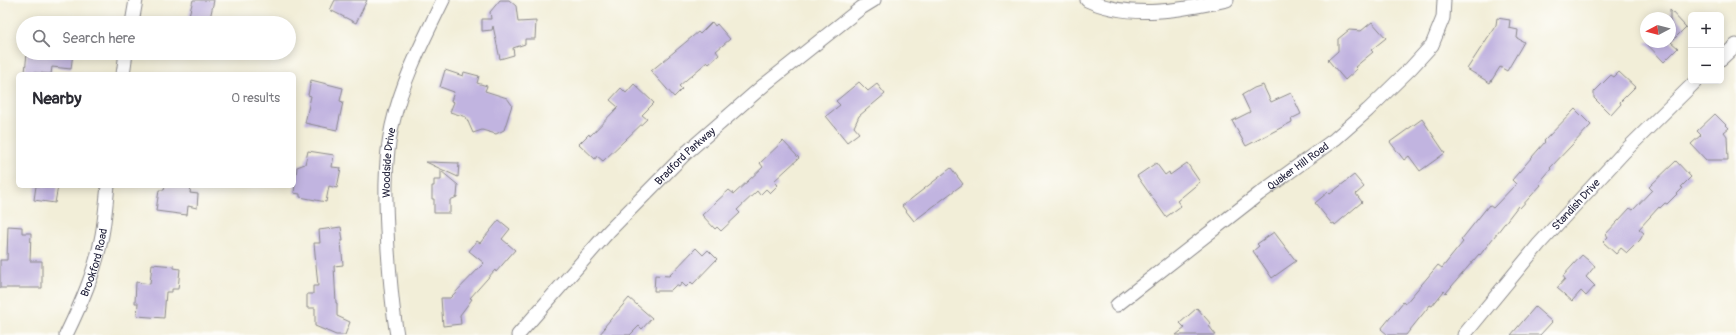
<!DOCTYPE html>
<meta charset="utf-8">
<style>
body{margin:0;font-family:Pangolin,sans-serif;background:#f7f7f7;color:#2b2b33}
.controls{position:absolute;right:12px;top:12px;display:grid;overflow:hidden;border-radius:6px;box-shadow:0 2px 10px #0003}
.controls button{width:36px;height:36px;display:grid;place-items:center;padding:0;border:0;border-bottom:1px solid #e1e1e2;background:#fff;color:#2b2b33;font:20px sans-serif}
.compass{position:absolute;left:1640px;top:12px;width:36px;height:36px;border-radius:50%;background:#fff;box-shadow:0 2px 10px #0003;rotate:263deg}
.list{margin:0;padding:0;list-style:none}
h2{display:flex;justify-content:space-between;align-items:center;height:52px;margin:0;padding:0 16px;font-size:17px}
h2 small{font-size:13px;font-weight:400;color:#7c7c81}
.icon{flex:none;width:22px;height:22px;fill:none;stroke:currentColor;stroke-width:2;stroke-linecap:round;stroke-linejoin:round}
.map{position:relative;flex:none;width:1736px;height:335px;overflow:hidden}
.search{position:absolute;background:#fff;box-shadow:0 2px 10px #0003;left:16px;top:16px;width:280px;height:44px;display:flex;align-items:center;gap:10px;box-sizing:border-box;padding:0 14px;border-radius:22px;color:#7c7c81;font-size:15px}
.panel{position:absolute;background:#fff;box-shadow:0 2px 10px #0003;left:16px;top:72px;width:280px;height:116px;border-radius:6px}
.map>svg:first-child{display:block}
</style>
<div class="map">
<svg width="1736" height="335" viewBox="0 0 1736 335">
<rect width="100%" height="100%" fill="#fdfcf7"/>
<filter id="ink" filterUnits="userSpaceOnUse"><feTurbulence type="fractalNoise" baseFrequency=".025" numOctaves="2"/><feDisplacementMap in="SourceGraphic" scale="8" xChannelSelector="R" yChannelSelector="G"/><feConvolveMatrix kernelMatrix="1 2 1 2 8 2 1 2 1" color-interpolation-filters="sRGB"/></filter>
<filter id="wash" filterUnits="userSpaceOnUse"><feTurbulence type="fractalNoise" baseFrequency=".012" numOctaves="4" result="noise"/><feDisplacementMap in="SourceGraphic" scale="16" xChannelSelector="R" yChannelSelector="G"/><feGaussianBlur stdDeviation="0.9" result="paint"/><feColorMatrix in="noise" values="0 0 0 0 0 0 0 0 0 0 0 0 0 0 0 0 0 1.4 0 .05"/><feComposite in="paint" operator="in"/></filter>
<g filter="url(#wash)">
<rect width="100%" height="100%" fill="#f2eed8"/>
<g id="blocks">
<!-- building -->
<g fill="#c1b4e0">
<polygon points="193,0 214,0 209,23 188,19"/>
<polygon points="335,0 367,0 356,23 330,10"/>
<polygon points="500,0 509,0 516,6 518,22 536,21 535,39 525,39 525,44 513,48 514,55 500,59 493,26 492,30 482,31 482,19 491,19 490,12"/>
<polygon points="1670,10 1686,27 1671,42 1678,48 1664,62 1645,42 1670,42"/>
<polygon points="1497,18 1510,20 1509,28 1518,30 1517,38 1524,42 1507,71 1500,67 1490,83 1467,69 1496,25"/>
<polygon points="712,22 715,26 717,24 730,39 716,51 719,55 709,64 707,62 679,86 682,89 674,97 651,71 698,32 700,34"/>
<polygon points="1372,22 1386,38 1371,50 1373,52 1355,67 1357,69 1345,80 1328,60 1338,51 1338,39 1349,30 1361,31"/>
<polygon points="27,53 73,53 71,69 52,67 51,74 25,72"/>
<polygon points="445,70 463,76 464,72 479,76 477,83 487,86 485,91 507,98 512,105 504,130 496,134 482,130 473,133 466,117 450,112 454,102 451,101 454,92 440,87"/>
<polygon points="1619,72 1635,87 1620,102 1621,104 1611,115 1594,98 1594,92 1611,75 1614,77"/>
<polygon points="311,80 343,88 340,101 343,102 337,130 305,123 311,96 308,95"/>
<polygon points="859,82 868,91 877,84 885,94 859,116 854,127 859,133 847,142 826,116 840,105 836,101"/>
<polygon points="634,84 654,103 642,115 647,119 603,161 597,156 595,159 579,144 589,134 590,136 618,107 610,100 621,88 626,93"/>
<polygon points="1263,85 1271,102 1291,93 1301,114 1291,119 1292,122 1246,146 1232,121 1250,112 1242,95 1254,88"/>
<polygon points="1575,109 1591,125 1550,168 1551,169 1539,183 1541,185 1520,208 1518,206 1480,255 1479,254 1446,293 1444,291 1432,306 1430,305 1406,335 1388,335 1381,329 1403,302 1405,304 1438,265 1442,268 1463,242 1461,240 1489,205 1493,208 1516,184 1512,180 1545,142 1544,141"/>
<polygon points="1715,114 1729,128 1724,132 1727,136 1728,160 1706,160 1691,144 1701,135 1697,131"/>
<polygon points="1422,119 1445,153 1420,171 1409,156 1404,160 1390,142"/>
<polygon points="783,141 799,158 774,181 778,185 770,193 766,189 760,195 757,191 737,210 740,213 721,231 717,227 715,229 702,215 729,190 734,194 763,167 760,163"/>
<polygon points="308,151 334,155 332,167 341,168 337,188 329,186 326,202 300,197 300,194 294,193 297,167 305,164"/>
<polygon points="1676,161 1691,177 1681,187 1683,188 1667,204 1665,203 1660,208 1659,207 1639,229 1644,233 1640,240 1627,253 1621,248 1616,254 1603,242 1608,237 1606,234 1630,208 1633,210 1652,190 1649,187"/>
<polygon points="426,162 459,163 458,177"/>
<polygon points="1156,163 1165,175 1169,172 1170,175 1187,163 1200,182 1177,201 1181,206 1166,217 1137,176"/>
<polygon points="951,168 963,184 914,221 902,206"/>
<polygon points="441,171 458,185 457,197 450,200 450,213 434,213 434,199 432,199 432,186 434,186 434,180 441,180"/>
<polygon points="1354,175 1364,187 1356,194 1362,202 1335,225 1334,223 1332,224 1315,203 1328,192 1330,194"/>
<polygon points="36,186 58,186 55,203 34,200"/>
<polygon points="166,186 191,186 190,193 198,194 197,208 188,206 187,215 156,211 159,190 164,190 165,187"/>
<polygon points="499,220 510,229 502,239 515,250 496,272 495,270 470,298 472,299 460,315 461,324 443,326 441,298 450,298 484,263 469,251 477,241 480,243"/>
<polygon points="8,226 22,227 22,233 31,233 30,261 42,261 42,288 0,288 0,260 7,260"/>
<polygon points="341,227 343,241 341,241 343,265 334,266 336,303 337,303 337,316 350,322 345,335 336,335 315,326 315,308 307,308 307,294 313,294 313,286 318,286 314,243 320,243 319,230"/>
<polygon points="1274,232 1296,261 1272,278 1253,251 1259,246 1257,244"/>
<polygon points="696,248 703,255 708,250 717,259 693,284 691,282 686,287 682,283 679,287 676,285 670,291 654,291 655,275 669,276"/>
<polygon points="1582,255 1595,266 1586,277 1595,286 1586,296 1581,291 1572,301 1557,288 1565,279 1563,276"/>
<polygon points="152,264 174,266 174,268 180,269 178,289 172,289 172,292 166,292 164,318 137,316 138,303 135,303 136,282 150,284"/>
<polygon points="629,298 652,318 642,329 639,326 630,335 599,335 605,328 604,327"/>
<polygon points="1535,307 1552,322 1540,335 1511,335"/>
<polygon points="1197,308 1211,324 1209,326 1216,335 1176,335 1185,328 1180,323"/>
</g>
</g>
</g>
<g filter="url(#ink)">
<use href="#blocks" fill-opacity="0" stroke="#8a888a" stroke-width="1"/>
<g fill="none" stroke-linecap="round" stroke-linejoin="round">
<defs>
<g id="street">
<path d="M1087,0C1130,20 1183,10 1227,0"/>
<polyline points="132,23 136,0"/>
<polyline points="1721,59 1736,45"/>
<polyline points="123,74 126,53"/>
<path id="s1" d="M1117,305L1259,194L1335,139L1368,110L1411,68L1432,45L1443,18L1444,0"/>
<path id="s2" d="M66,335C81,304 96,270 102,235C105,219 106,202 108,186"/>
<path id="s3" d="M397,335C392,307 390,279 388,250C386,210 383,166 392,126C402,81 423,41 443,0"/>
<path id="s4" d="M518,335L609,231L686,153L764,85L861,8L874,0"/>
<path id="s5" d="M1464,335L1539,244L1624,152L1696,81"/>
</g>
</defs>
<!-- street casing -->
<use href="#street" stroke="#8a888a" stroke-width="15"/>
<!-- street -->
<use href="#street" stroke="#fff" stroke-width="13"/>
</g>
</g>
<g text-anchor="middle" dominant-baseline="central" stroke-width="3.5" stroke-linejoin="round" paint-order="stroke">
<!-- street labels -->
<g font-size="11" fill="#22223b" stroke="#fdfcf7">
<text stroke="none"><textPath href="#s4" startOffset="245">Bradford Parkway</textPath></text>
<text stroke="none"><textPath href="#s3" startOffset="173">Woodside Drive</textPath></text>
<text stroke="none"><textPath href="#s1" startOffset="228">Quaker Hill Road</textPath></text>
<text stroke="none"><textPath href="#s5" startOffset="172">Standish Drive</textPath></text>
<text stroke="none"><textPath href="#s2" startOffset="78">Brookford Road</textPath></text>
</g>
</g>
</svg>
<div class="controls">
<button>+</button>
<button>−</button>
</div>
<svg class="compass" viewBox="-18 -18 36 36"><path d="M0-13l5 13h-10z" fill="#e53935"/><path d="M0 13l5-13h-10z" fill="#7c7c81"/></svg>
<div class="search"><svg class="icon" aria-label="search" viewBox="0 0 24 24"><circle cx="10" cy="10" r="6"/><path d="M15 15l6 6"/></svg>Search here</div>
<section class="panel">
<h2>Nearby<small>0 results</small></h2>
<ul class="list">
</ul>
</section>
</div>
